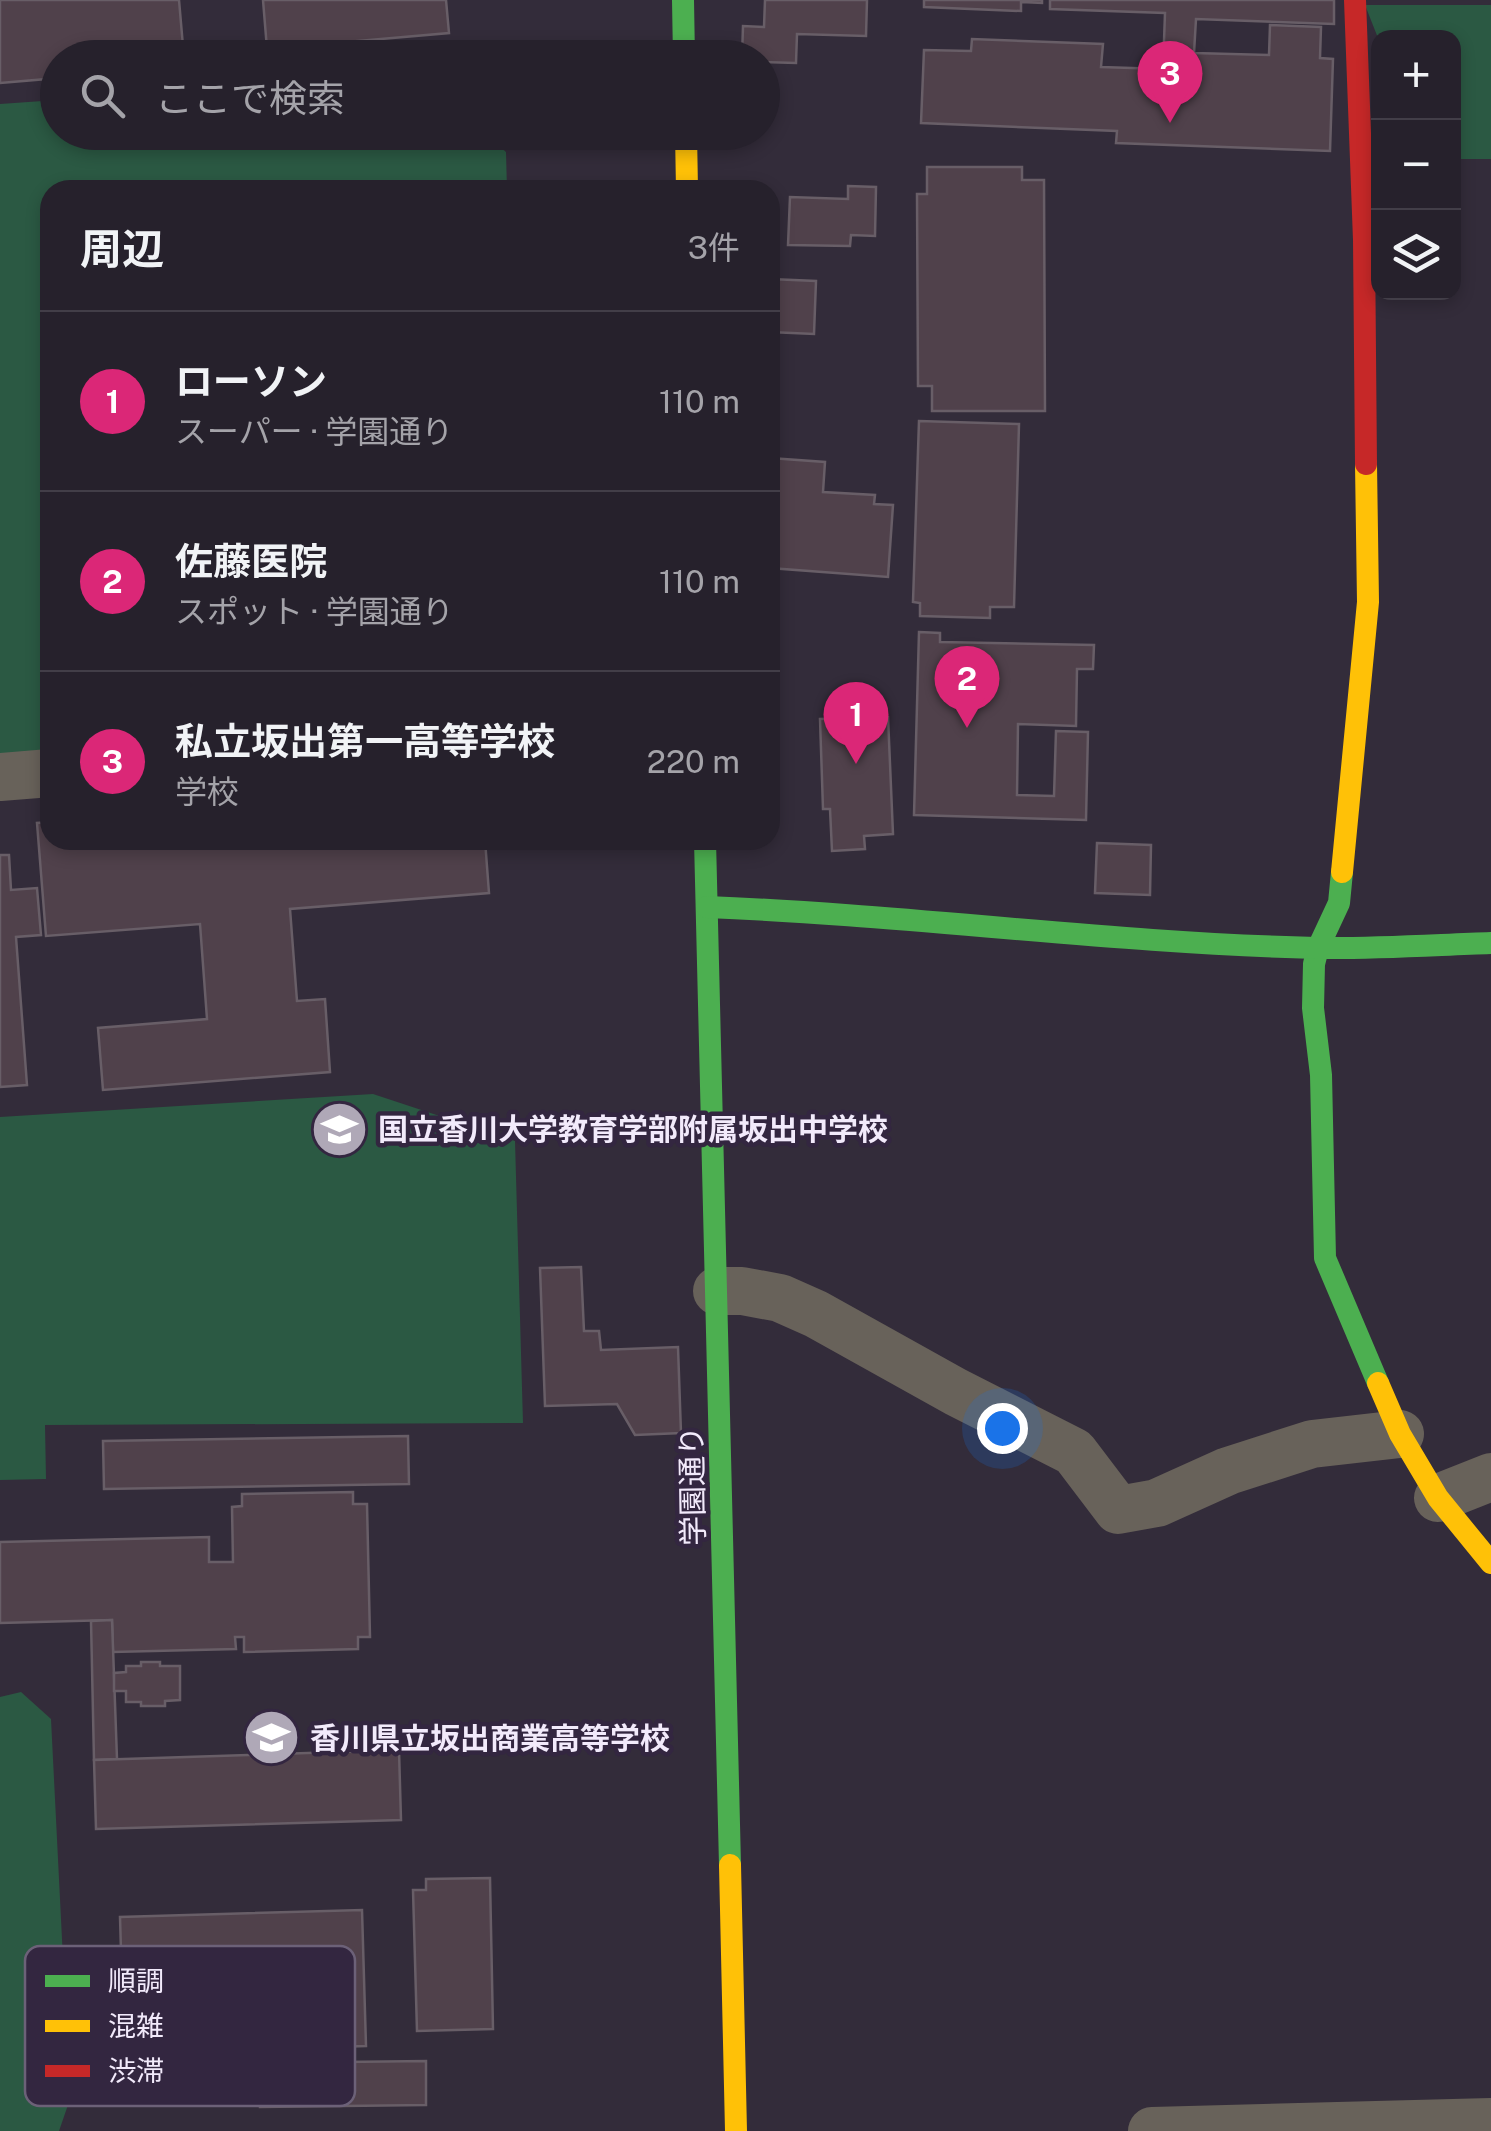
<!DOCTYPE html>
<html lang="ja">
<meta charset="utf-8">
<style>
body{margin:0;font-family:"Public Sans","Noto Sans JP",sans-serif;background:#2e2934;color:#f1f3f6}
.controls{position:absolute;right:30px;top:30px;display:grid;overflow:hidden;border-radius:20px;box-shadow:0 5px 15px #0003}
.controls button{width:90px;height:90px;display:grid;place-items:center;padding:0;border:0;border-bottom:2px solid #423e48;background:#26212c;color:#f1f3f6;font:50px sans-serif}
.you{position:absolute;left:1002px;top:1428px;width:35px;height:35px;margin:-25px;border:8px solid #fff;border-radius:50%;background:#1a73e8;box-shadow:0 0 0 15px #1a73e833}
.badge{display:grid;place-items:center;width:65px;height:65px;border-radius:50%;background:#db2777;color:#fff;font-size:32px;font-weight:700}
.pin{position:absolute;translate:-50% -82px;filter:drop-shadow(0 2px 5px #0008)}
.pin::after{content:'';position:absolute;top:52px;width:35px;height:30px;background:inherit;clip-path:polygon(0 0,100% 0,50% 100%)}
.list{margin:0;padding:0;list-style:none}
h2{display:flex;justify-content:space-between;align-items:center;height:130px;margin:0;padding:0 40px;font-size:42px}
h2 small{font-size:32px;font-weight:400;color:#a4a3a9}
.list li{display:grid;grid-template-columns:65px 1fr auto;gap:30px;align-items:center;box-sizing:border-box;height:180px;padding:0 40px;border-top:2px solid #423e48}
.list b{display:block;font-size:38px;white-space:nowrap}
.list p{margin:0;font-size:32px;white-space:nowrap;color:#a4a3a9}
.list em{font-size:32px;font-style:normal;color:#a4a3a9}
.icon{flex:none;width:55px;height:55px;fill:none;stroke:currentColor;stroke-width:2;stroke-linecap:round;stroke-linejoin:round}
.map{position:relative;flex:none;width:1491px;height:2131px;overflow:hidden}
.search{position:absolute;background:#26212c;box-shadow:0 5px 15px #0003;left:40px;top:40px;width:740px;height:110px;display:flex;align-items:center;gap:25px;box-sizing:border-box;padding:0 35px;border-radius:55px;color:#a4a3a9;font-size:38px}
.panel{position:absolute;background:#26212c;box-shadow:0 5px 15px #0003;left:40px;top:180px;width:740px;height:670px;border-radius:30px}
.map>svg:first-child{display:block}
</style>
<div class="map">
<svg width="1491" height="2131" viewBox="0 0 1491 2131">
<rect width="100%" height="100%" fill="#332c3a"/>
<!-- green -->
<g fill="#2b5943">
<polygon points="1365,5 1491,5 1491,159 1454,159 1454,38 1378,38"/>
<polygon points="57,100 58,132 485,133 506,152 507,190 50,190 50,762 0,767 0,104"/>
<polygon points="373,1094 515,1141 523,1423 45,1425 46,1479 0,1480 0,1117"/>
<polygon points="21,1692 51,1719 70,2099 59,2131 0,2131 0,1697"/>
</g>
<!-- building -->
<g fill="#50414b" stroke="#685e67" stroke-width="2.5">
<polygon points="0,0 179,0 184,58 58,58 58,78 0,83"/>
<polygon points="263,0 446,0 449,33 267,49"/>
<polygon points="765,0 867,0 866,36 797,34 796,63 762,62 762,58 742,58 743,26 764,27"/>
<polygon points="924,0 1042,0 1042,3 1021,2 1021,11 924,7"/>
<polygon points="1050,0 1334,0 1334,24 1196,19 1194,53 1269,55 1270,25 1321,27 1320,58 1333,59 1330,151 1116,143 1117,131 921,123 924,50 971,51 972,39 1103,44 1101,67 1163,69 1165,13 1050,9"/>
<polygon points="927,167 1022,167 1022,180 1044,180 1045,411 932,411 932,386 918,386 917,194 927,194"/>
<polygon points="848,186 876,187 875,236 851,235 850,246 788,245 790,197 848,199"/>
<polygon points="770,279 816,281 814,334 770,332"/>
<polygon points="919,421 1019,424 1014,607 990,607 990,618 920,616 920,603 913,602"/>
<polygon points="770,458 825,462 823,492 875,495 874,504 893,505 888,577 770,568"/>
<polygon points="919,632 940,633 940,642 1094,645 1093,669 1077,669 1076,726 1018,724 1017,795 1054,796 1056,731 1088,732 1086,820 914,815"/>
<polygon points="888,717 893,834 864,836 865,849 832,851 830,809 823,809 820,719"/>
<polygon points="50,822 50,840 313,840 313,842 485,840 489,893 290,909 297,1001 325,999 330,1072 103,1090 98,1028 207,1019 200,924 46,936 37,823"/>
<polygon points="1097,843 1151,845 1150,895 1095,893"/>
<polygon points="0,855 9,855 11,890 37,888 41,935 16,937 27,1085 0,1087"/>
<polygon points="581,1267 584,1331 599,1331 601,1350 678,1347 681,1433 635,1435 617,1404 545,1406 540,1268"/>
<polygon points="408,1436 409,1484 104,1489 103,1441"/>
<polygon points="353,1492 353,1504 367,1504 370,1637 358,1637 358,1649 244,1652 244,1637 235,1637 236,1649 113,1652 112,1620 0,1623 0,1542 209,1537 209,1562 233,1562 232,1507 242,1506 242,1494"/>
<polygon points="112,1620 117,1759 94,1760 91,1621"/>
<polygon points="141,1662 160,1662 160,1666 180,1666 180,1700 165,1701 165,1706 141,1706 141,1702 126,1702 126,1691 114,1691 114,1673 126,1672 126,1666 141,1666"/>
<polygon points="399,1750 401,1820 96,1829 94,1760"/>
<polygon points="490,1878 493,2029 417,2031 413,1890 426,1890 426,1879"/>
<polygon points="362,1910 366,2046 124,2053 120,1917"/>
<polygon points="426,2061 426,2105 260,2107 258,2063"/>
</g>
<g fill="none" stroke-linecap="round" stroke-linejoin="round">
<!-- street -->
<g stroke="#68625a" stroke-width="48">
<polyline points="0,777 50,773"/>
<polyline points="717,1291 742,1291 780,1298 816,1314 956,1392 1074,1452 1118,1510 1157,1503 1228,1471 1312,1444 1400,1434"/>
<polyline points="1438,1498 1491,1477"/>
<polyline points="1152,2131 1491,2122"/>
</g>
<!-- fast -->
<g stroke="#4caf50" stroke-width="22">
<polyline points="683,0 684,58"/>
<polyline points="705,840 730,1865"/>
<polyline points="1342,872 1339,903 1318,948 1314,964 1313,1008 1321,1075 1325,1258 1378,1383"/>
<path d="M707,907C910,915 1112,943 1316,948C1374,949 1433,945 1491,943"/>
</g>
<!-- slow -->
<g stroke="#ffc107" stroke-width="22">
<polyline points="686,132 687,190"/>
<polyline points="1342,872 1368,602 1366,464"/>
<polyline points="1378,1383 1400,1434 1438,1498 1491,1563"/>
<polyline points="730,1865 736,2131"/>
</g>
<!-- jam -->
<polyline stroke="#c62828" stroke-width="22" points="1355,0 1364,240 1366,464"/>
</g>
<!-- icons -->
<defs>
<symbol id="school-disc" viewBox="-11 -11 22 22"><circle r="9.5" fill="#afa8b7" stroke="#332640"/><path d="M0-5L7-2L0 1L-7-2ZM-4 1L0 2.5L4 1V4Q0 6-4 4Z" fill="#fff"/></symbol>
</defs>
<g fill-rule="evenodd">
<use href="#school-disc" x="308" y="1098" width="63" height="63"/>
<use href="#school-disc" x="240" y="1706" width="63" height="63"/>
</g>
<g text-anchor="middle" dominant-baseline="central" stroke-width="9" stroke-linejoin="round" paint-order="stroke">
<!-- poi labels -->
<g font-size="30" font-weight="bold" fill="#f2eafb" stroke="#332640" text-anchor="start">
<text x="378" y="1129">国立香川大学教育学部附属坂出中学校</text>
<text x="310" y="1738">香川県立坂出商業高等学校</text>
</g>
<!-- street labels -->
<g font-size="30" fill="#f2eafb" stroke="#332640">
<text transform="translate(692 1486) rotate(-91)">学園通り</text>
</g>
</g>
<!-- legend -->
<rect x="25" y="1946" width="330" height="160" rx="15" fill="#332640" stroke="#6c6178" stroke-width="2.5"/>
<rect x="45" y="1975" width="45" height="12" fill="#4caf50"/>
<rect x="45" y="2020" width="45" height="12" fill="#ffc107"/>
<rect x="45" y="2065" width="45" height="12" fill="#c62828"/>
<g font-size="28" fill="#f2eafb">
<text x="108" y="1991">順調</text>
<text x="108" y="2036">混雑</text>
<text x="108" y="2081">渋滞</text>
</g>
</svg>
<div class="controls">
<button>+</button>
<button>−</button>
<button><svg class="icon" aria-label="layers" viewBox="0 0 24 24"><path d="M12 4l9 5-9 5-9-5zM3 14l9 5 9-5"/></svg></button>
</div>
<div class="you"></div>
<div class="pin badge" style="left:856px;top:764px">1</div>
<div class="pin badge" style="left:967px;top:728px">2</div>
<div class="pin badge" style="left:1170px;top:123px">3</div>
<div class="search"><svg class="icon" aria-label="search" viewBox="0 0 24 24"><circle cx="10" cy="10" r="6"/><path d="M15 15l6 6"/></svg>ここで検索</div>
<section class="panel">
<h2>周辺<small>3件</small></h2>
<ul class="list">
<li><span class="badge">1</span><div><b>ローソン</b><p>スーパー · 学園通り</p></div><em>110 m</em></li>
<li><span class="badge">2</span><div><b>佐藤医院</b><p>スポット · 学園通り</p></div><em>110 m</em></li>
<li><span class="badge">3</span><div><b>私立坂出第一高等学校</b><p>学校</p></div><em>220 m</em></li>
</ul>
</section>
</div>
